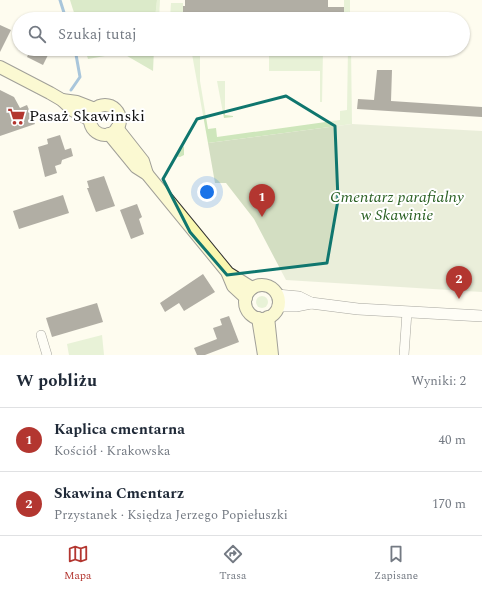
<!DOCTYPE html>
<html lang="pl">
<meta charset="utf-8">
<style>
body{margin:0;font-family:Spectral,serif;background:#f6f6f7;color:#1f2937}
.you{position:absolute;left:207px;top:192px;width:14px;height:14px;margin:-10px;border:3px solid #fff;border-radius:50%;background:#1a73e8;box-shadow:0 0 0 6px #1a73e833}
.badge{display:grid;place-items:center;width:26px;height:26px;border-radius:50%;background:#b33630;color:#fff;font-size:13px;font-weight:700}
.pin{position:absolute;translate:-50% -33px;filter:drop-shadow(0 1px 2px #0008)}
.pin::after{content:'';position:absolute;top:21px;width:14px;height:12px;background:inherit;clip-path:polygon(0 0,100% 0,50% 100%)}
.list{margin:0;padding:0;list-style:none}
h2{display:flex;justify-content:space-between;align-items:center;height:52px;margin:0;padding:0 16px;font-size:17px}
h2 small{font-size:13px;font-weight:400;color:#747a83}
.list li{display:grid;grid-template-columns:26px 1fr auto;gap:12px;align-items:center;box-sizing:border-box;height:64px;padding:0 16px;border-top:1px solid #e0e1e3}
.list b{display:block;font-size:15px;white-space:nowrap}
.list p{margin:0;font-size:13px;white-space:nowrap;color:#747a83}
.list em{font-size:13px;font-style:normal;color:#747a83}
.icon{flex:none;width:22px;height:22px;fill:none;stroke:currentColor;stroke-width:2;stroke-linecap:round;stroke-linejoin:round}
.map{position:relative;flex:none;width:482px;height:355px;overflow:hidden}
.search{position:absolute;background:#fff;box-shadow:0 1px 3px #0004;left:12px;right:12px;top:12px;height:44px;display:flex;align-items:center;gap:10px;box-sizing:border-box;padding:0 14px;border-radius:22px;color:#747a83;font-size:15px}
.sheet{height:180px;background:#fff}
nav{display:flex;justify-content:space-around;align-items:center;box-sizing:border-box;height:56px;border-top:1px solid #e0e1e3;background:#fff;font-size:11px;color:#747a83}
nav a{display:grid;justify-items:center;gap:2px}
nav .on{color:#b33630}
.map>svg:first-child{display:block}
</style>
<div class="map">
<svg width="482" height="355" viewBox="0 0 482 355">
<rect width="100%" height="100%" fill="#fefcef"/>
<!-- green -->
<g fill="#cee6bb">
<polygon points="157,0 160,0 159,19 155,19"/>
<polygon points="344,0 350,0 350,19 349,19 349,11 347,19 344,19"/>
<polygon points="171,3 183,3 183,19 170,19"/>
<polygon points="269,49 323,49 322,102 320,102 320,71 269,71"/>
<polygon points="348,49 351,49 352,124 208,143 192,54 200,50 200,81 208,129 216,128 217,137 340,120 340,111 347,110"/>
<polygon points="217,81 225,81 225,115 233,116 233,117 224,118"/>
<polygon points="184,146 184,155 180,157 174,156"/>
<circle cx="262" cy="302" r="6"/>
<polygon points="102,335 104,355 69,355 67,344"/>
</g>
<!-- forest -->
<g fill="#b1d59c">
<polygon points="70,0 157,0 155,19 76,19"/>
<polygon points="85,49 154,49 153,71 122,53 88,59"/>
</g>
<!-- cemetery -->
<polygon fill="#d3dec2" points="352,124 482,131 482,292 286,280 254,219 226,183 215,183 208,143"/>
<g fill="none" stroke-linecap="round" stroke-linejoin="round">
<!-- stream -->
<g stroke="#4485c3" stroke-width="3">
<polyline points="60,0 66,19"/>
<polyline points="71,90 80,77 75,49"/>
</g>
</g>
<!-- building -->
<g fill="#55504b">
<polygon points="185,0 328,0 328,7 344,7 344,19 183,19 183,6 185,6"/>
<polygon points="0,25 11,30 0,52"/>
<polygon points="31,49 51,49 43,65 27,57"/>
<polygon points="377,70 392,70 391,101 482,107 482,117 357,109 358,99 374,100"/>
<polygon points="0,90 14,97 20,108 27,105 35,124 0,136"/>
<polygon points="60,135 65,150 71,148 73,156 62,160 61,164 55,166 57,173 45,177 38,147 48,144 47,139"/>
<polygon points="104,176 115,206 96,212 87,188 89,188 87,181"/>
<polygon points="63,195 69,213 19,229 13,211"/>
<polygon points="137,204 142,217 139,219 144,234 131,239 120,210"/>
<polygon points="203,274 215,292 184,311 179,303 165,312 160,303"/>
<polygon points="97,303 103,322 52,337 46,318"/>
<polygon points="229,316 239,342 205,355 197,355 194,348 217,339 213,328 222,325 220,319"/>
</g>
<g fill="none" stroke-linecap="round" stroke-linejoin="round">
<defs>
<g id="minor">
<polyline points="41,335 47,355"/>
<polyline points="404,355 407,312"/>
</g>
<g id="tertiary">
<polyline points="277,295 299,297 311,303"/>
<polyline points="278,306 296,306 311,303 358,309 482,316"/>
</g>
<g id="secondary">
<polyline points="0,67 50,93 62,100 74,111 90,120"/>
<polyline points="62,100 77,102 95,109"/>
<circle cx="105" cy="120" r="15"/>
<polyline points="117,128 143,161 147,174"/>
<polyline points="109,134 136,167 147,174 228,273 252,288"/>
<polyline points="228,274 233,286 246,298"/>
<circle cx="262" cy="302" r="17"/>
<polyline points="268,317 272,355"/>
<polyline points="258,318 264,355"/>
</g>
</defs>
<!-- minor casing -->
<use href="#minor" stroke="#414141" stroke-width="10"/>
<!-- tertiary casing -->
<use href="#tertiary" stroke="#414141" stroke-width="12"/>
<!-- secondary casing -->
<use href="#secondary" stroke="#303030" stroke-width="14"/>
<!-- minor -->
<use href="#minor" stroke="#fff" stroke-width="9"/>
<!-- tertiary -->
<use href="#tertiary" stroke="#fff" stroke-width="11"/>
<!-- secondary -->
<use href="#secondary" stroke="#f9f7af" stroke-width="12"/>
</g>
<!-- marked area -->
<path d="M0 0H482V355H0ZM286,96L335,126L338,200L327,263L227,275L190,232L163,179L197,119Z" fill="#fefcef" fill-opacity=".55" fill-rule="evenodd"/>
<path fill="none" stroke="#0f766e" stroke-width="3" stroke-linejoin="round" d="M286,96L335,126L338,200L327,263L227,275L190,232L163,179L197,119Z"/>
<!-- icons -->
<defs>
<symbol id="supermarket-bare" viewBox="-9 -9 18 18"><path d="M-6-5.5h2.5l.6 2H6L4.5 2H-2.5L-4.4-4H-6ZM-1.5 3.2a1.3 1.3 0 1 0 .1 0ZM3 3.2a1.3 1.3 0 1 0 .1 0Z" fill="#b33630" stroke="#fff" stroke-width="2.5" paint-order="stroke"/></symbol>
</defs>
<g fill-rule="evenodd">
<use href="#supermarket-bare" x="4" y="104" width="25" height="25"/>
</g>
<g text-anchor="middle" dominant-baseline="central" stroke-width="4" stroke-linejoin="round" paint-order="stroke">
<!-- poi labels -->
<g font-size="16" fill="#0e0e0e" stroke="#fff" text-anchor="start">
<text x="29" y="116">Pasaż Skawinski</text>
</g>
<!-- park labels -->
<g font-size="16" font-style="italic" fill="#2a6023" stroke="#fff">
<text x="397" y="197">Cmentarz parafialny<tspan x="397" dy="18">w Skawinie</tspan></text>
</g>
</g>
</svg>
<div class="you"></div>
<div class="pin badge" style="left:262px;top:217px">1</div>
<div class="pin badge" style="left:459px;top:299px">2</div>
<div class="search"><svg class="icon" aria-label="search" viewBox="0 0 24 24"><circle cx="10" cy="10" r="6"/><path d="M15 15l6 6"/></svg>Szukaj tutaj</div>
</div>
<section class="sheet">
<h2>W pobliżu<small>Wyniki: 2</small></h2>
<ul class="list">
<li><span class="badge">1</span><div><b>Kaplica cmentarna</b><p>Kościół · Krakowska</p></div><em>40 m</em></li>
<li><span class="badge">2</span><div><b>Skawina Cmentarz</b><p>Przystanek · Księdza Jerzego Popiełuszki</p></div><em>170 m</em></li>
</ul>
</section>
<nav>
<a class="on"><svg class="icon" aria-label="map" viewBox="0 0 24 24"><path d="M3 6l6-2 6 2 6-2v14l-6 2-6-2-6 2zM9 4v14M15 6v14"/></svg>Mapa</a>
<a><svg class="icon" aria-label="directions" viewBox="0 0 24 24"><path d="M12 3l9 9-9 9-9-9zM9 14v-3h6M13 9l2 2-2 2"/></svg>Trasa</a>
<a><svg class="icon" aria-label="saved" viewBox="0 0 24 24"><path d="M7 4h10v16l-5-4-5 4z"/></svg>Zapisane</a>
</nav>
